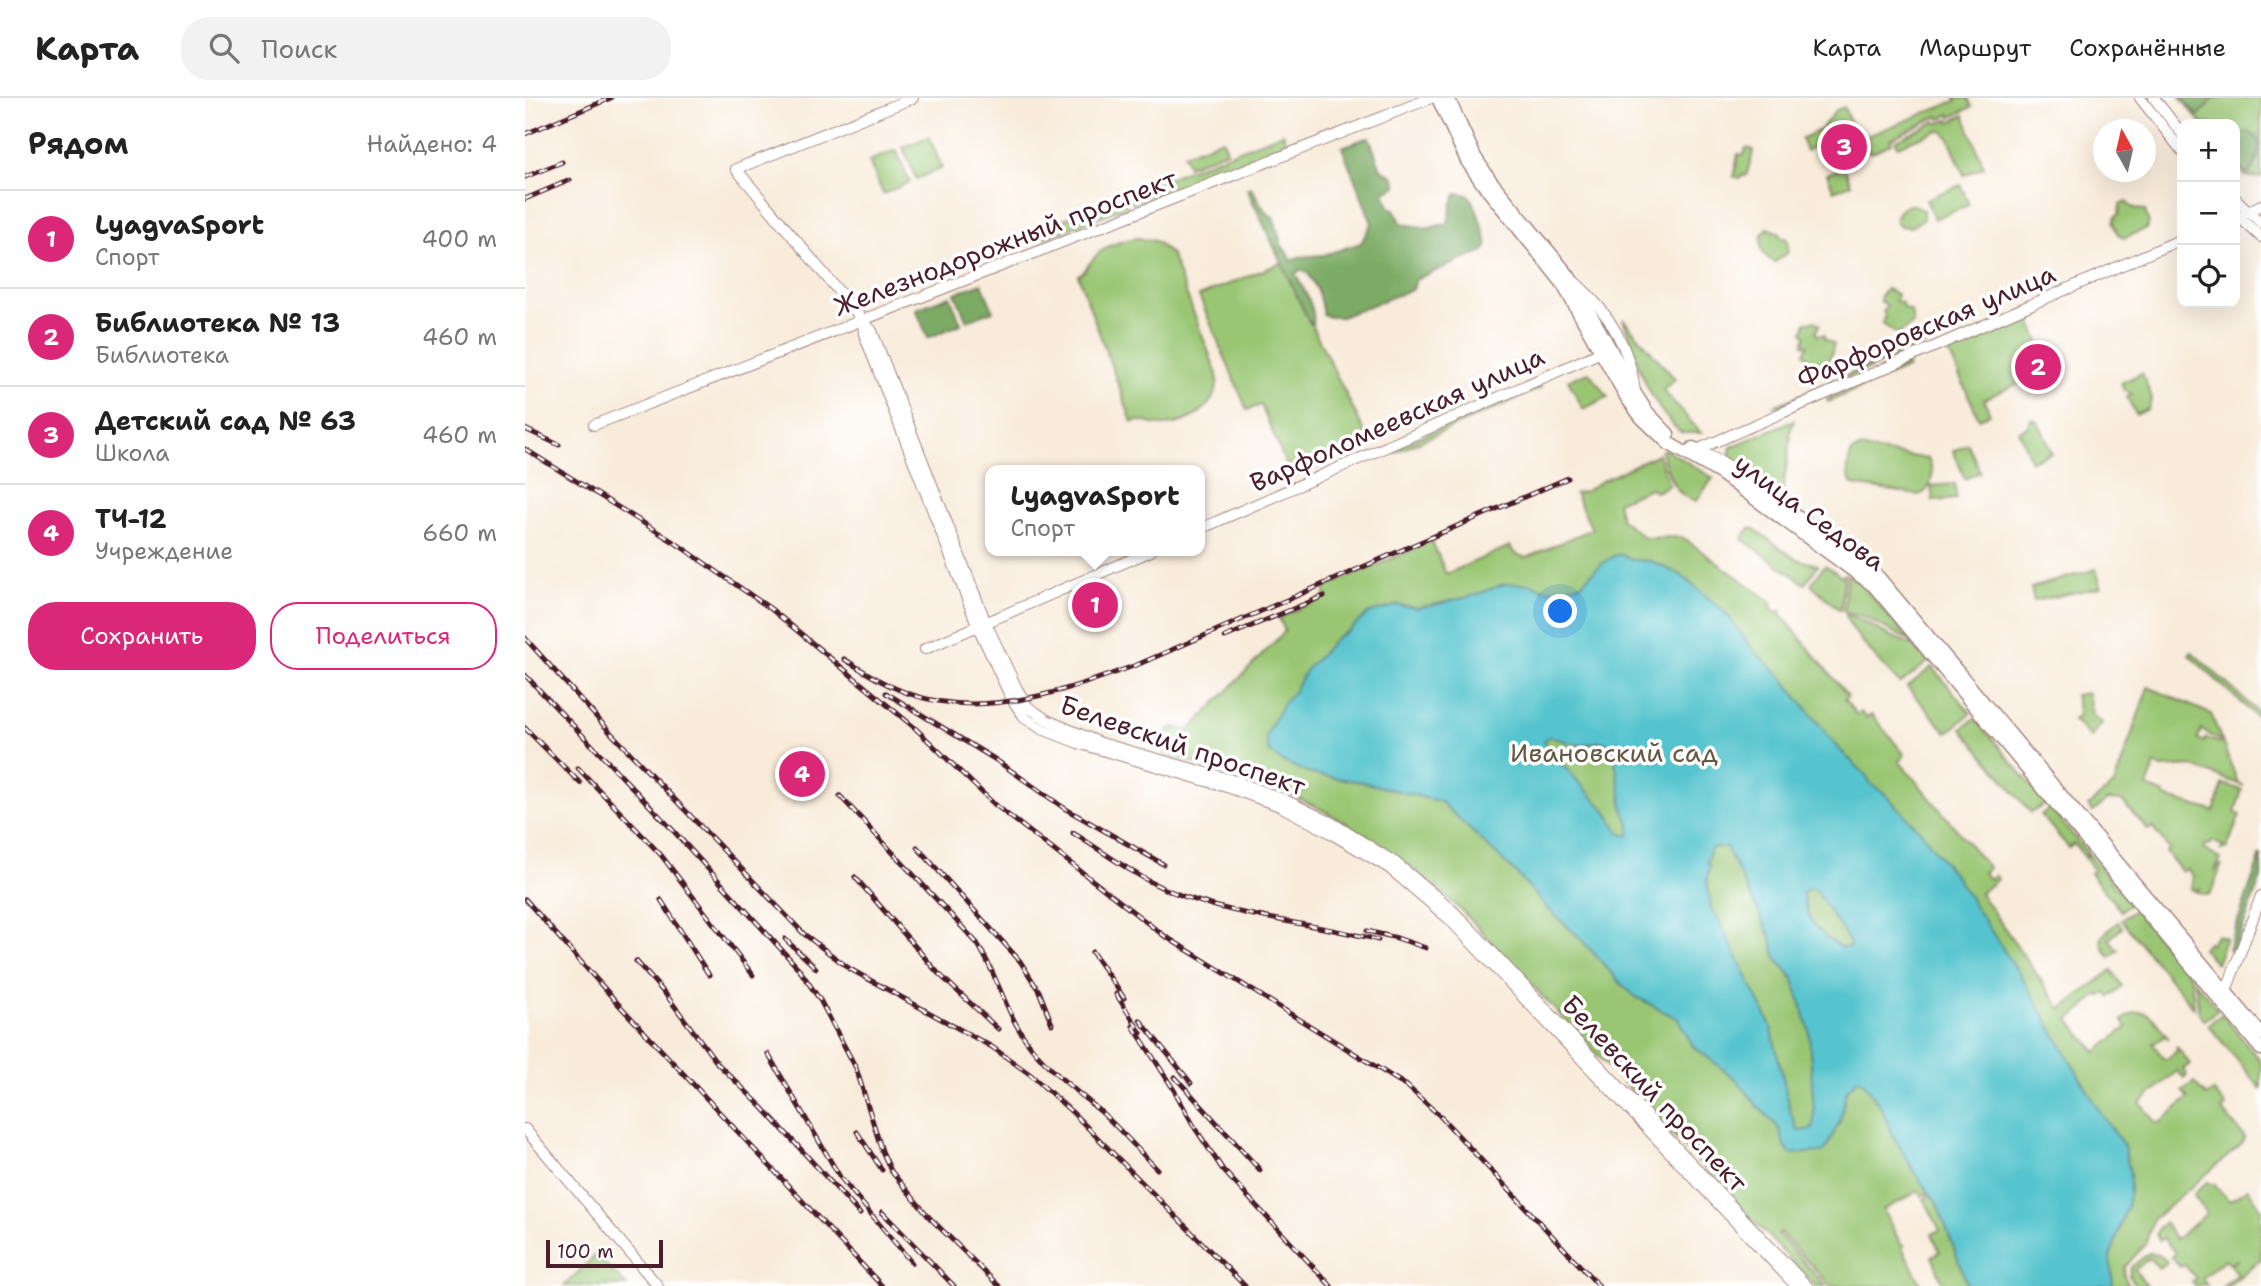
<!DOCTYPE html>
<html lang="ru">
<meta charset="utf-8">
<style>
body{margin:0;font-family:"Shantell Sans",sans-serif;background:#f2f2f2;color:#222}
.controls{position:absolute;right:21px;top:21px;display:grid;overflow:hidden;border-radius:14px;box-shadow:0 7px 28px #0002}
.controls button{width:63px;height:63px;display:grid;place-items:center;padding:0;border:0;border-bottom:2px solid #e0e0e0;background:#fff;color:#222;font:35px sans-serif}
.compass{position:absolute;left:1568px;top:21px;width:63px;height:63px;border-radius:50%;background:#fff;box-shadow:0 7px 28px #0002;rotate:352deg}
.scale{position:absolute;left:21px;bottom:18px;width:117px;box-sizing:border-box;padding-left:7px;border:4px solid #4a1f2b;border-top:0;font-size:19px;line-height:24px;white-space:nowrap;color:#4a1f2b;-webkit-text-stroke:5px #fff;paint-order:stroke}
.you{position:absolute;left:1036px;top:514px;width:24px;height:24px;margin:-18px;border:5px solid #fff;border-radius:50%;background:#1a73e8;box-shadow:0 0 0 10px #1a73e833}
.badge{display:grid;place-items:center;width:46px;height:46px;border-radius:50%;background:#db2777;color:#fff;font-size:23px;font-weight:700}
.pin{position:absolute;translate:-50% -50%;border:4px solid #fff;box-shadow:0 2px 7px #0006}
.popup{position:absolute;left:460px;top:367px;width:220px;height:91px;box-sizing:border-box;display:grid;place-content:center;border-radius:14px;background:#fff;filter:drop-shadow(0 2px 5px #0005);font-size:23px;white-space:nowrap;color:#767676}
.popup b{font-size:26px;color:#222}
.popup::after{content:'';position:absolute;left:50%;top:100%;margin-left:-14px;border:14px solid transparent;border-top-color:#fff}
.list{margin:0;padding:0;list-style:none}
h2{display:flex;justify-content:space-between;align-items:center;height:91px;margin:0;padding:0 28px;font-size:30px}
h2 small{font-size:23px;font-weight:400;color:#767676}
.list li{display:grid;grid-template-columns:46px 1fr auto;gap:21px;align-items:center;box-sizing:border-box;height:98px;padding:0 28px;border-top:2px solid #e0e0e0}
.list b{display:block;font-size:26px;white-space:nowrap}
.list p{margin:0;font-size:23px;white-space:nowrap;color:#767676}
.list em{font-size:23px;font-style:normal;color:#767676}
.actions{display:flex;gap:14px;padding:21px 28px}
.actions a{flex:1;padding:16px 0;border:2px solid #db2777;border-radius:28px;text-align:center;font-size:24px;color:#db2777}
.actions .main{background:#db2777;color:#fff}
.icon{flex:none;width:38px;height:38px;fill:none;stroke:currentColor;stroke-width:2;stroke-linecap:round;stroke-linejoin:round}
.map{position:relative;flex:none;width:1736px;height:1188px;overflow:hidden}
header{display:flex;align-items:center;gap:42px;box-sizing:border-box;height:98px;padding:0 35px;background:#fff;border-bottom:2px solid #e0e0e0}
header strong{font-size:33px}
nav{display:flex;gap:38px;margin-inline-start:auto;font-size:24px}
.search{width:490px;height:63px;background:#f2f2f2;display:flex;align-items:center;gap:18px;box-sizing:border-box;padding:0 24px;border-radius:28px;color:#767676;font-size:26px}
main{display:flex}
aside{flex:1;background:#fff}
.map>svg:first-child{display:block}
</style>
<header>
<strong>Карта</strong>
<div class="search"><svg class="icon" aria-label="search" viewBox="0 0 24 24"><circle cx="10" cy="10" r="6"/><path d="M15 15l6 6"/></svg>Поиск</div>
<nav><a>Карта</a><a>Маршрут</a><a>Сохранённые</a></nav>
</header>
<main>
<aside>
<h2>Рядом<small>Найдено: 4</small></h2>
<ul class="list">
<li><span class="badge">1</span><div><b>LyagvaSport</b><p>Спорт</p></div><em>400 m</em></li>
<li><span class="badge">2</span><div><b>Библиотека № 13</b><p>Библиотека</p></div><em>460 m</em></li>
<li><span class="badge">3</span><div><b>Детский сад № 63</b><p>Школа</p></div><em>460 m</em></li>
<li><span class="badge">4</span><div><b>ТЧ-12</b><p>Учреждение</p></div><em>660 m</em></li>
</ul>
<div class="actions"><a class="main">Сохранить</a><a>Поделиться</a></div>
</aside>
<div class="map">
<svg width="1736" height="1188" viewBox="0 0 1736 1188">
<rect width="100%" height="100%" fill="#fff"/>
<filter id="ink" filterUnits="userSpaceOnUse"><feTurbulence type="fractalNoise" baseFrequency=".0143" numOctaves="2"/><feDisplacementMap in="SourceGraphic" scale="14" xChannelSelector="R" yChannelSelector="G"/><feConvolveMatrix kernelMatrix="1 2 1 2 8 2 1 2 1" color-interpolation-filters="sRGB"/></filter>
<filter id="wash" filterUnits="userSpaceOnUse"><feTurbulence type="fractalNoise" baseFrequency=".00686" numOctaves="4" result="noise"/><feDisplacementMap in="SourceGraphic" scale="28" xChannelSelector="R" yChannelSelector="G"/><feGaussianBlur stdDeviation="1.57" result="paint"/><feColorMatrix in="noise" values="0 0 0 0 0 0 0 0 0 0 0 0 0 0 0 0 0 1.4 0 .05"/><feComposite in="paint" operator="in"/></filter>
<g filter="url(#wash)">
<rect width="100%" height="100%" fill="#f8ebda"/>
<!-- green -->
<g fill="#9ac673" stroke="#72724f" stroke-width="2">
<polygon points="1430,0 1443,0 1447,9 1426,19 1425,16 1415,21 1413,18 1365,41 1367,45 1346,55 1344,52 1318,64 1307,40 1281,53 1276,41 1295,32 1311,12 1319,9 1332,42 1431,3"/>
<polygon points="1655,0 1736,0 1736,80 1720,78 1710,66 1710,26 1677,26"/>
<polygon points="1439,17 1459,69 1439,77 1424,40 1418,33 1410,33 1373,48 1370,43 1411,23 1413,26 1423,21 1425,24"/>
<polygon points="758,35 762,46 608,106 604,95"/>
<polygon points="404,39 417,70 391,81 378,49"/>
<polygon points="698,41 702,53 663,68 659,56"/>
<polygon points="1221,50 1229,52 1221,78 1217,77 1216,80 1209,79 1213,56 1219,57"/>
<polygon points="371,52 385,84 358,96 344,63"/>
<polygon points="1319,69 1326,86 1309,93 1302,76"/>
<polygon points="1436,87 1444,107 1409,121 1401,101"/>
<polygon points="598,98 602,108 520,140 516,130"/>
<polygon points="1601,104 1607,109 1620,113 1624,125 1621,131 1599,140 1592,135 1588,125 1591,118 1594,117 1595,107"/>
<path d="M1384,107H1390L1398,112V121L1386,129L1375,128L1371,124C1370,115 1376,110 1384,107Z"/>
<path d="M1243,130L1254,135L1255,139L1262,141L1263,154L1250,164C1236,158 1235,150 1237,136Z"/>
<path d="M612,140L630,143L646,156L692,276C696,306 666,326 639,327C628,328 617,320 607,324L553,177C561,174 560,171 565,165C576,149 593,143 612,140Z"/>
<polygon points="756,165 845,345 767,380 736,307 722,312 674,198"/>
<polygon points="1362,191 1372,196 1371,203 1377,205 1378,210 1386,213 1388,226 1373,237 1358,226 1360,217 1358,213 1362,207 1355,203 1356,197"/>
<polygon points="1501,214 1503,217 1418,254 1417,251"/>
<path d="M1098,221L1150,281L1138,292L1176,335H1158L1154,333C1122,304 1111,261 1098,221Z"/>
<polygon points="1504,221 1519,255 1497,265 1503,281 1459,301 1465,316 1454,321 1424,255"/>
<polygon points="1290,223 1295,226 1291,233 1292,237 1299,237 1300,241 1309,246 1304,264 1287,265 1279,255 1283,247 1278,246 1281,238 1278,234 1281,224"/>
<polygon points="1442,226 1442,229 1254,309 1249,308"/>
<polygon points="1382,266 1384,269 1303,304 1302,301"/>
<polygon points="1064,274 1083,299 1058,311 1043,282"/>
<polygon points="1617,275 1627,300 1623,311 1611,317 1602,299 1607,296 1599,292 1596,285"/>
<polygon points="1015,286 1016,290 869,355 867,351"/>
<polygon points="1506,321 1513,323 1527,355 1506,363 1494,333 1502,329"/>
<polygon points="1269,322 1264,337 1266,338 1257,398 1204,360 1206,349"/>
<polygon points="1443,346 1455,374 1440,381 1428,353"/>
<path d="M1334,350L1403,361C1410,373 1408,394 1393,397L1328,387C1320,378 1323,364 1327,354Z"/>
<path d="M1141,351L1188,380L1171,403C1147,398 1143,374 1136,353Z"/>
<path d="M1133,356L1144,387L1131,394L1125,390L1092,404L1096,421L1120,440L1157,439L1248,505L1245,508L1252,515L1256,513L1258,519L1323,598L1319,601L1332,617L1336,614L1341,620L1347,617L1380,657L1374,663L1464,770L1458,774L1464,781L1470,777L1473,781L1455,795L1536,911L1587,872L1597,888L1584,899L1581,895L1576,898L1574,896L1544,922L1571,954L1602,929L1597,922C1623,903 1628,921 1644,941L1640,938L1628,946L1640,962L1652,953L1651,948L1665,966L1658,971L1662,978L1659,980L1652,973L1615,1005L1632,1026L1641,1020L1663,1000L1657,993L1669,984L1681,998L1688,993L1701,1008L1697,1012L1720,1040L1717,1046L1628,1121L1621,1145L1600,1169L1599,1178L1604,1188H1419L1407,1158L1415,1154L1407,1136L1415,1132L1399,1101L1404,1097L1402,1095L1397,1098L1394,1093L1358,1112L1376,1146L1379,1147L1377,1149L1397,1188H1306L1255,1134L1253,1136L1301,1188H1290L940,816C884,763 819,717 747,689C712,676 675,667 638,656V649L644,631L649,629L664,633L760,533L754,520L801,498L799,490L907,443L921,476L985,448L989,455L1001,460L1067,431L1050,395L1059,394L1077,383Z"/>
<polygon points="1430,386 1431,401 1408,403 1406,388"/>
<polygon points="1228,430 1271,461 1293,467 1280,486 1217,441 1224,431"/>
<polygon points="1300,467 1316,478 1319,476 1316,512 1312,510 1286,486"/>
<polygon points="1571,471 1576,489 1509,503 1506,490"/>
<polygon points="1322,476 1338,488 1386,543 1337,518 1319,513"/>
<path d="M1321,516L1330,519L1363,537L1390,548L1403,564L1375,586C1363,573 1321,530 1321,516Z"/>
<polygon points="1667,554 1736,617 1736,623 1664,557"/>
<polygon points="1407,569 1446,615 1422,635 1382,589"/>
<polygon points="1623,589 1686,616 1697,643 1676,632 1673,641 1679,644 1681,640 1698,646 1713,685 1719,688 1666,668 1637,670 1630,666 1622,689 1640,696 1640,699 1689,713 1698,686 1717,692 1710,714 1715,717 1702,750 1696,752 1698,748 1687,743 1685,747 1681,746 1678,751 1696,761 1688,774 1697,766 1687,793 1683,797 1672,794 1676,789 1670,793 1666,791 1668,778 1662,771 1657,774 1641,754 1644,751 1627,729 1623,732 1597,703 1583,702 1568,714 1563,708 1589,687"/>
<polygon points="1563,595 1567,617 1577,625 1566,640 1548,622 1554,616 1550,597"/>
<polygon points="1450,620 1521,705 1506,715 1437,631"/>
<polygon points="1525,710 1563,755 1559,758 1549,746 1544,750 1516,717"/>
<polygon points="1564,756 1605,806 1596,813 1565,775 1569,772 1560,760"/>
<polygon points="1609,812 1666,879 1669,910 1596,822"/>
<path d="M1593,824L1597,830L1584,841L1593,852L1585,859C1569,840 1577,838 1593,824Z"/>
<polygon points="1691,837 1701,840 1691,865 1677,851 1683,844 1686,845"/>
<polygon points="1670,883 1693,912 1679,922 1674,915"/>
<polygon points="1697,916 1736,963 1736,991 1683,927"/>
<polygon points="1682,1084 1690,1087 1704,1103 1723,1091 1736,1110 1736,1161 1727,1168 1726,1166 1726,1169 1703,1188 1698,1188 1712,1176 1705,1167 1713,1161 1705,1166 1700,1161 1677,1180 1683,1188 1681,1186 1670,1188 1667,1184 1671,1180 1659,1166 1655,1169 1646,1159 1650,1155 1649,1153 1638,1140 1634,1143 1631,1136 1634,1129 1639,1125 1651,1141 1680,1117 1681,1114 1670,1100 1669,1096"/>
<polygon points="1624,1155 1634,1156 1642,1164 1634,1170 1624,1160 1610,1172 1622,1188 1611,1188 1604,1178 1606,1169"/>
<polygon points="71,1157 102,1188 39,1188"/>
</g>
<!-- forest -->
<g fill="#7bab65" stroke="#626548" stroke-width="2">
<polygon points="1657,0 1689,0 1673,18"/>
<path d="M1724,34L1733,40C1735,54 1733,68 1722,77L1710,62V36Z"/>
<path d="M844,39L856,71L869,79L872,88L859,94L864,109L869,111L877,126L904,130L923,125L927,105L932,95L944,97L951,110L963,147L959,153L891,181L888,191L816,219H804L798,216L793,193L783,175L775,172L770,176C778,190 791,210 788,226L784,224L722,91L726,89L740,113L749,120L756,146L767,163L773,159L799,157L836,145L847,125L817,49Z"/>
<polygon points="457,185 468,213 442,223 430,195"/>
<polygon points="425,198 436,226 403,240 391,211"/>
<polygon points="1736,756 1736,779 1709,854 1703,852"/>
</g>
<!-- water -->
<path fill="#57c4ce" stroke="#50727c" stroke-width="2" fill-rule="evenodd" d="M1091,457H1098L1108,462L1126,463L1156,477L1201,515L1225,548L1257,580L1315,652L1341,677L1346,686L1359,695L1397,735L1432,781L1499,883L1575,1014L1599,1048L1605,1075V1093L1602,1109L1585,1159L1588,1188H1443L1412,1105L1395,1083L1367,1036L1357,1011L1338,983L1332,981L1321,993L1315,1023L1300,1052L1297,1054L1266,1056L1260,1050L1255,1032L1249,1025L1231,1006L1212,982L1168,948L1153,921L1111,899L1097,887L1054,839L1022,810L992,776L916,704L837,684L786,676L758,664L743,652L741,639L744,631L758,605L768,595L780,573L812,539L825,532L842,516L873,507L891,510L909,507L950,497L979,486H1006L1022,492L1042,490L1056,486L1075,467ZM1025,638C1035,642 1044,646 1055,647C1069,648 1074,636 1088,651L1099,714L1105,728L1104,738L1096,736L1080,712L1025,653L1019,642ZM1201,749L1245,837L1251,860L1268,880L1284,932L1289,1018L1288,1031L1273,1033L1266,1015L1246,928L1197,828L1186,810L1182,781L1185,768L1182,764L1186,750ZM1282,791H1290L1325,845V849L1316,850C1292,834 1282,824 1278,795Z"/>
</g>
<g filter="url(#ink)">
<g fill="none" stroke-linecap="round" stroke-linejoin="round">
<defs>
<g id="minor">
<polyline points="388,0 211,71 347,233 461,525 492,591 503,609 522,622 576,645 707,682 758,701 807,725 871,765 923,808 944,829 1282,1188"/>
<polyline points="1615,0 1657,53"/>
<polyline points="1629,0 1657,36"/>
<polyline points="1710,100 1736,125"/>
<polyline points="1710,115 1736,139"/>
<polyline points="1720,115 1736,107"/>
<path d="M1050,184C1083,213 1105,249 1110,293"/>
<polyline points="338,223 339,236 453,529 486,600 500,620 517,631 553,645 705,690 755,708 802,733 864,770 924,821 1271,1188"/>
<polyline points="69,327 906,0"/>
<polyline points="1167,354 1657,141"/>
<polyline points="675,431 1081,252"/>
<polyline points="400,551 626,453"/>
<polyline points="1699,899 1736,798"/>
<polyline points="0,1031 133,1188"/>
</g>
<g id="major">
<polyline points="913,0 942,63 958,86 1036,183 1102,300 1116,319 1143,345 1195,375 1349,488 1736,951"/>
<polyline points="923,0 950,59 965,82 1044,178 1111,297 1122,314 1143,336"/>
<polyline points="1168,350 1200,367 1342,469 1355,481 1736,936"/>
</g>
</defs>
<!-- minor casing -->
<use href="#minor" stroke="#a18582" stroke-width="12"/>
<!-- major casing -->
<use href="#major" stroke="#a18582" stroke-width="15"/>
<!-- minor -->
<use href="#minor" stroke="#fff" stroke-width="10"/>
<!-- major -->
<use href="#major" stroke="#fff" stroke-width="12"/>
<defs>
<g id="rail">
<polyline points="0,36 86,0"/>
<polyline points="0,79 37,64"/>
<polyline points="0,101 45,82"/>
<polyline points="0,331 34,347"/>
<polyline points="0,351 152,446 246,511 390,630 469,706 638,837 882,988 915,1018 1074,1188"/>
<polyline points="700,539 799,498"/>
<polyline points="0,540 85,634 279,836 325,871 467,949 506,977 549,1016 720,1188"/>
<path d="M319,561C340,574 361,588 385,596C460,622 543,592 614,566L1043,380"/>
<polyline points="0,577 144,728 274,871 295,902 331,970 357,1053 366,1073 404,1119 474,1188"/>
<polyline points="361,595 471,662 539,710 638,766"/>
<polyline points="0,630 55,685"/>
<polyline points="53,670 136,757 228,877"/>
<path d="M315,698L452,845C472,876 480,913 501,942C521,970 549,991 575,1013C595,1031 613,1052 632,1071"/>
<path d="M548,735C579,754 611,779 645,793C711,820 784,824 853,842"/>
<polyline points="392,749 495,863 514,893 527,926"/>
<polyline points="330,779 413,875 473,931"/>
<polyline points="0,801 95,908 357,1188"/>
<polyline points="136,802 184,877"/>
<polyline points="842,833 872,840 901,850"/>
<polyline points="260,841 291,870"/>
<polyline points="567,854 599,900"/>
<polyline points="111,863 142,898 193,966 237,1009 335,1116"/>
<polyline points="591,896 616,935"/>
<polyline points="615,922 666,985"/>
<polyline points="608,928 649,992 670,1030 698,1072 806,1188"/>
<polyline points="243,956 315,1079 387,1165"/>
<polyline points="650,979 735,1072"/>
<polyline points="332,1034 357,1072"/>
<polyline points="357,1114 429,1188"/>
</g>
</defs>
<!-- rail casing -->
<use href="#rail" stroke="#4a1f2b" stroke-width="5"/>
<!-- rail -->
<use href="#rail" stroke="#fff" stroke-width="2.5" stroke-dasharray="8" stroke-linecap="butt"/>
</g>
</g>
<g text-anchor="middle" dominant-baseline="central" stroke-width="7" stroke-linejoin="round" paint-order="stroke">
<!-- street labels -->
<g font-size="26" fill="#4a1f2b" stroke="#fff">
<text transform="translate(480 144) rotate(-21)">Железнодорожный проспект</text>
<text transform="translate(1401 228) rotate(-23)">Фарфоровская улица</text>
<text transform="translate(872 321) rotate(-24)">Варфоломеевская улица</text>
<text transform="translate(1285 414) rotate(36)">улица Седова</text>
<text transform="translate(658 647) rotate(19)">Белевский проспект</text>
<text transform="translate(1130 995) rotate(47)">Белевский проспект</text>
</g>
<!-- park labels -->
<g font-size="26" fill="#665944" stroke="#fff">
<text x="1089" y="654">Ивановский сад</text>
</g>
</g>
</svg>
<div class="controls">
<button>+</button>
<button>−</button>
<button><svg class="icon" aria-label="locate" viewBox="0 0 24 24"><circle cx="12" cy="12" r="6"/><path d="M12 2v4M12 18v4M2 12h4M18 12h4"/></svg></button>
</div>
<svg class="compass" viewBox="-18 -18 36 36"><path d="M0-13l5 13h-10z" fill="#e53935"/><path d="M0 13l5-13h-10z" fill="#767676"/></svg>
<div class="scale">100 m</div>
<div class="you"></div>
<div class="pin badge" style="left:570px;top:507px">1</div>
<div class="popup"><b>LyagvaSport</b>Спорт</div>
<div class="pin badge" style="left:1513px;top:269px">2</div>
<div class="pin badge" style="left:1319px;top:49px">3</div>
<div class="pin badge" style="left:277px;top:676px">4</div>
</div>
</main>
